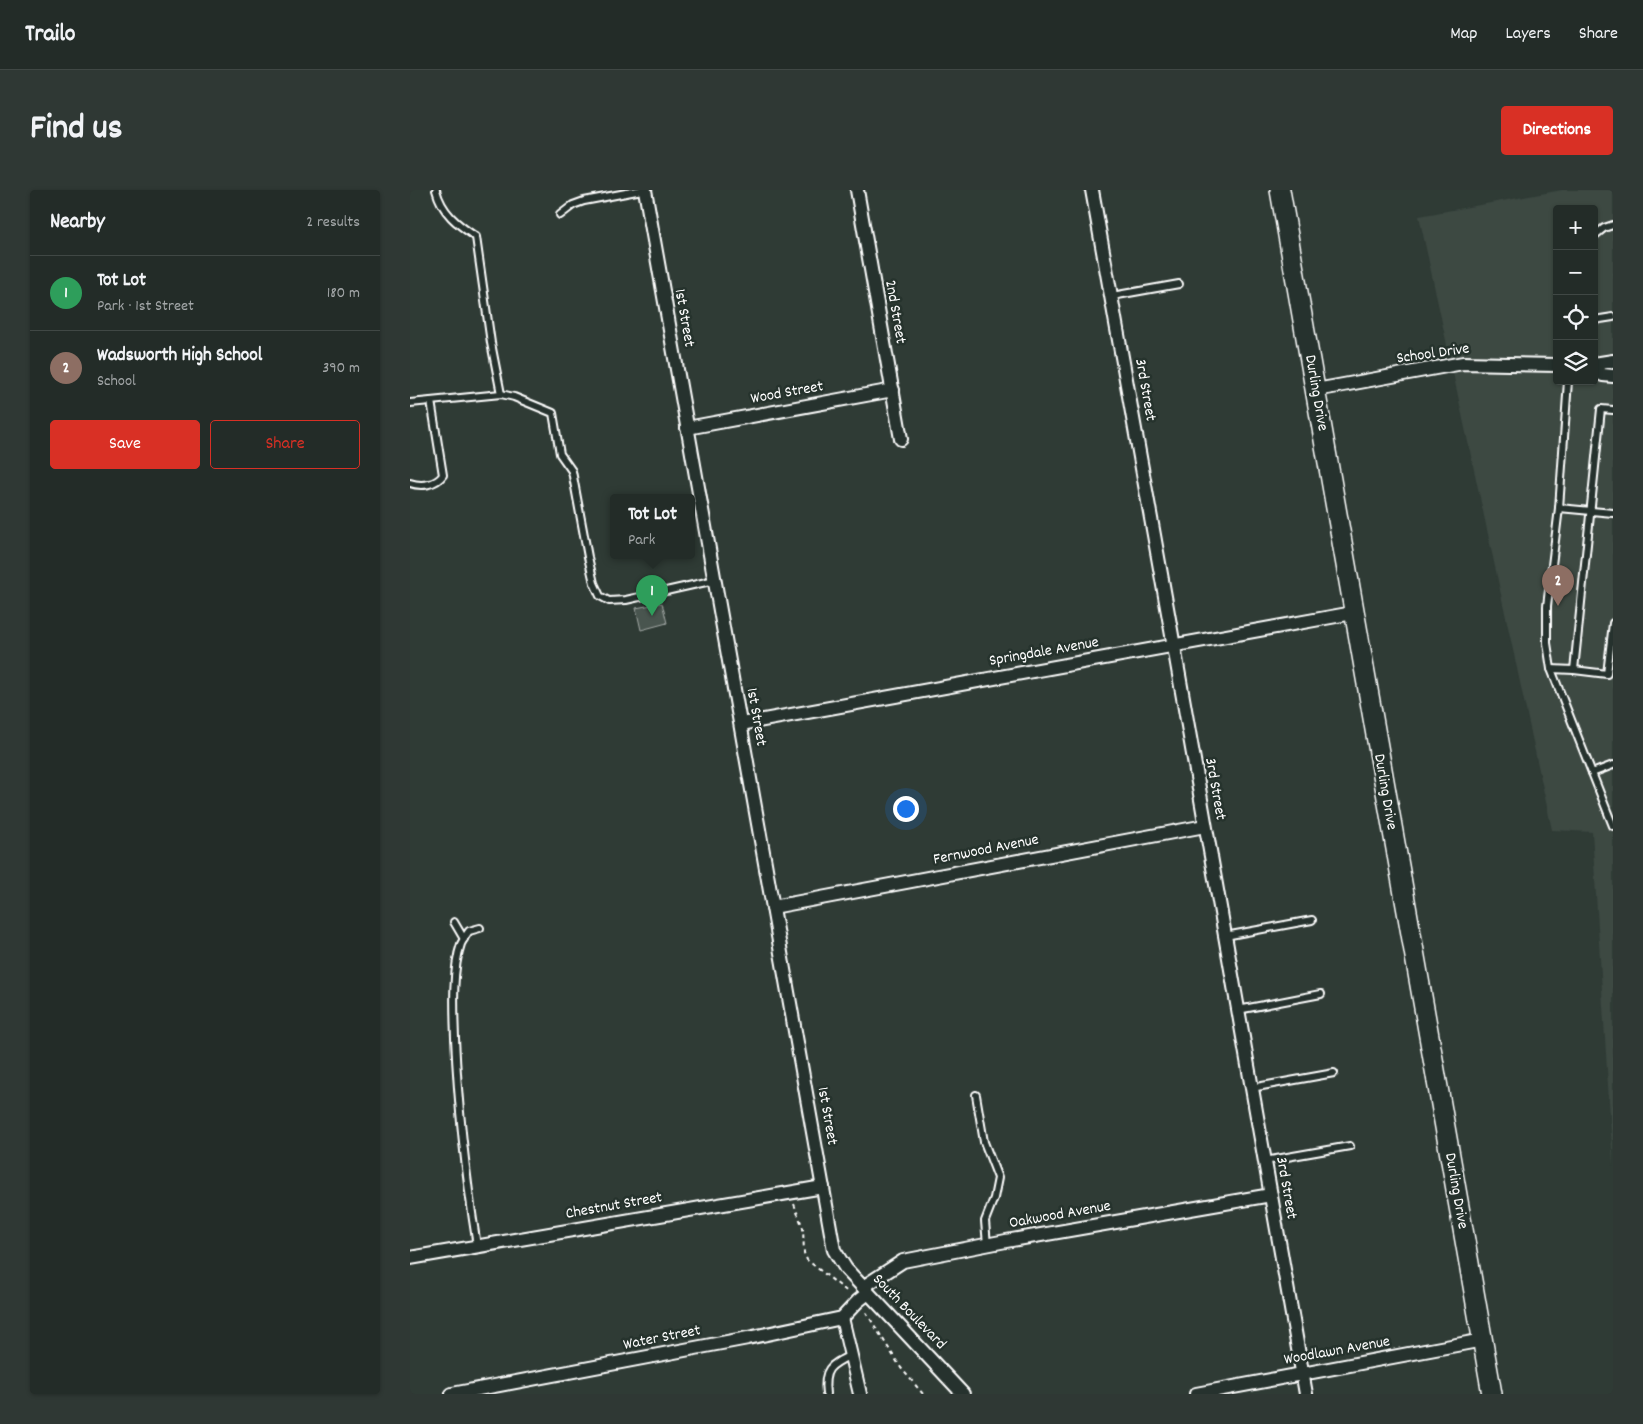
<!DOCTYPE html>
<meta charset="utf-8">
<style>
body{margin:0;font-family:Dekko,sans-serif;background:#2f3834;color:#f1f3f6}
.controls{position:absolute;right:15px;top:15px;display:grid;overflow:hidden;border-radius:5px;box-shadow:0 1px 4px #0004}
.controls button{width:45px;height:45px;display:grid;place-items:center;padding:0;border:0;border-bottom:1px solid #404845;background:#232c28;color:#f1f3f6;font:25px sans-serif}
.you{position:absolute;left:495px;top:618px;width:18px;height:18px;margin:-12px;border:4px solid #fff;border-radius:50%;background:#1a73e8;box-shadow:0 0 0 8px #1a73e833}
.badge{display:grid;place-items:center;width:32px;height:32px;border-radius:50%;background:#d93025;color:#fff;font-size:16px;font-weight:700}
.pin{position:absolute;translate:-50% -41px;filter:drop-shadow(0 1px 2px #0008)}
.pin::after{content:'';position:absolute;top:26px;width:18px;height:15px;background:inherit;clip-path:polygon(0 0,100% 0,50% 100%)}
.popup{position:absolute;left:200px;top:304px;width:85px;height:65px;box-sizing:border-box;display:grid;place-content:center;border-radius:5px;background:#232c28;filter:drop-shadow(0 1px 4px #0005);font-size:16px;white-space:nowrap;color:#a3a7a8}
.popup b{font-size:19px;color:#f1f3f6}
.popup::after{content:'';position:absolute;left:50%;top:100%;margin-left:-10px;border:10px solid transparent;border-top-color:#232c28}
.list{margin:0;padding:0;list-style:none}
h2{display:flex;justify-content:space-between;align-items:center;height:65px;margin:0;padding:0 20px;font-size:21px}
h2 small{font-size:16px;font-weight:400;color:#a3a7a8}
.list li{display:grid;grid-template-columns:32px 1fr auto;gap:15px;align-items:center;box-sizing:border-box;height:75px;padding:0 20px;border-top:1px solid #404845}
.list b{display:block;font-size:19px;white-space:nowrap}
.list p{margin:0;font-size:16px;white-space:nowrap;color:#a3a7a8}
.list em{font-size:16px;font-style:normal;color:#a3a7a8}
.actions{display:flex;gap:10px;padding:15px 20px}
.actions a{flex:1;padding:11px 0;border:1px solid #d93025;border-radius:5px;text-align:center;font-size:18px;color:#d93025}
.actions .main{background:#d93025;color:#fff}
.icon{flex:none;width:28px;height:28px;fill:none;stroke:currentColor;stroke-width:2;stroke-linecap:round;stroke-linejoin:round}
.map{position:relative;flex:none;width:1203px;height:1204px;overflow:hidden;border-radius:5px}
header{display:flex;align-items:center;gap:30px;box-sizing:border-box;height:70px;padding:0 25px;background:#232c28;border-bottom:1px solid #404845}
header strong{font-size:24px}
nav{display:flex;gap:28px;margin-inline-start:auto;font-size:18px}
.intro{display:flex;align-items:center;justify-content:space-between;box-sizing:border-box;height:120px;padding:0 30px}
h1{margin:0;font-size:35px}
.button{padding:12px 22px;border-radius:5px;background:#d93025;color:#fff;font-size:18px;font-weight:700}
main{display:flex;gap:30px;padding:0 30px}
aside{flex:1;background:#232c28;border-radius:5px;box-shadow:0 1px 4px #0004}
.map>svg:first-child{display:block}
</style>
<header>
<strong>Trailo</strong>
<nav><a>Map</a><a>Layers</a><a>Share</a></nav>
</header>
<div class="intro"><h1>Find us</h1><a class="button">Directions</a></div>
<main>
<aside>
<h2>Nearby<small>2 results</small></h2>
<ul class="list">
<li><span class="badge" style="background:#2e9e5b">1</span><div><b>Tot Lot</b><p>Park · 1st Street</p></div><em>180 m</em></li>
<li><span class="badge" style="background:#8d6e63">2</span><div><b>Wadsworth High School</b><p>School</p></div><em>390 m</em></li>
</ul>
<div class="actions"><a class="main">Save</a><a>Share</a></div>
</aside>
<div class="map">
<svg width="1203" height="1204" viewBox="0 0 1203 1204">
<rect width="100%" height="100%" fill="#2f3b35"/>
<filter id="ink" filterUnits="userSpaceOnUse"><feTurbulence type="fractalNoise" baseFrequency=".02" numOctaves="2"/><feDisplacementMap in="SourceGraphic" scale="10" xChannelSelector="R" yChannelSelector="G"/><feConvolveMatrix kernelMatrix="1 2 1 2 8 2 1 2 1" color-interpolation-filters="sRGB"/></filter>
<g filter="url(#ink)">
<!-- built -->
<path fill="#3c4842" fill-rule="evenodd" d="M1152,0H1203V975L1182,642L1142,640L1009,26ZM1147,19H1184V191H1147Z"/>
<!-- green -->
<polygon fill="#4a544f" stroke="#a4aaa7" points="252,413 257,433 231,440 226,418"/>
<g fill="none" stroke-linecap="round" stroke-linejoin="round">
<defs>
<g id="lane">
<path d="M26,0C32,23 47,34 66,47L81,153L91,204"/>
<polyline points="150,25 163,15 174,11 232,0"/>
<polyline points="1184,46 1194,38 1203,35"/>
<polyline points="702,106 769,94"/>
<polyline points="1184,130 1203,127"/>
<polyline points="1158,191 1149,318 1203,323"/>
<polyline points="0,213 91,204 104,207 143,223 150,264 162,281 178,367 184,393 190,406 199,411 216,410 305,390"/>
<path d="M0,293C11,297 26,295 33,285L21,211"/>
<polyline points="1149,318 1137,416 1137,453 1141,479 1203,636"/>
<polyline points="1141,479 1164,480 1191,219 1203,220"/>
<polyline points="1164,480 1197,484 1203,433"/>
<polyline points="1182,583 1203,575"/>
<polyline points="44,732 54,749"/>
<polyline points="815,746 902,730"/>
<polyline points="828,820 911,804"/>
<polyline points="841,898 924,883"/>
<polyline points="566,905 574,952 588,988 584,1008 575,1031 577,1055"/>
<polyline points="854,971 940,956"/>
<path d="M67,1056C56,987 48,918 45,848C44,821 42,780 51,754C53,750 56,745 59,741L70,738"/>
<path d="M416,1204C413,1179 420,1175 441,1165"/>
</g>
<g id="street">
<polyline points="235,0 424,1060 436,1079 553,1204"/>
<polyline points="447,0 491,249"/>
<path d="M682,0C755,401 825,803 896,1204"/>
<polyline points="1184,174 1203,171"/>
<polyline points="1184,180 1193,185 1203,186"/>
<polyline points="906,200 1053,173 1147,175"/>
<polyline points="277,238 483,200"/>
<polyline points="331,534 943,423"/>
<polyline points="363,717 795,636"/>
<polyline points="0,1068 413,997"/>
<polyline points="453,1097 493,1071 596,1051 861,1005"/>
<polyline points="432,1128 450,1204"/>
<polyline points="42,1204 338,1148 432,1128 448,1111 458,1103"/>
<polyline points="786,1204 1073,1150"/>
</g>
<polyline id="secondary" points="870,0 1082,1204"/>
</defs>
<!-- lane casing -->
<use href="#lane" stroke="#fff" stroke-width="10"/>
<!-- street casing -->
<use href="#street" stroke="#fff" stroke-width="16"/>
<!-- secondary casing -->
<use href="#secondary" stroke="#fff" stroke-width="22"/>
<!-- path -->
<g stroke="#fff" stroke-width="2" stroke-dasharray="4 4" stroke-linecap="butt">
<polyline points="384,1014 393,1038 394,1063 397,1070 439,1103"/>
<polyline points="456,1122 491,1178 513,1204"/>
</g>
<!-- lane -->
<use href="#lane" stroke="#26332d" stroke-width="6"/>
<!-- street -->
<use href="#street" stroke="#26332d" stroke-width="12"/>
<!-- secondary -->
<use href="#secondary" stroke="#26332d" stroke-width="19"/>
</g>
</g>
<g text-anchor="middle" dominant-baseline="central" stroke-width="5" stroke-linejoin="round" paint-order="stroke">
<!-- street labels -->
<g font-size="16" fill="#fff" stroke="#26332d">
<text transform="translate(485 122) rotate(80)">2nd Street</text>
<text transform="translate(274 128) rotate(80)">1st Street</text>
<text transform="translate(1023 164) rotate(-8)">School Drive</text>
<text transform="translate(735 200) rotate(80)">3rd Street</text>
<text transform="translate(377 203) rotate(-10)">Wood Street</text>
<text transform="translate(906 203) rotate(80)">Durling Drive</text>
<text transform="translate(634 462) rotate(-10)">Springdale Avenue</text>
<text transform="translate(346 527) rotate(80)">1st Street</text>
<text transform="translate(805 599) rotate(80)">3rd Street</text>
<text transform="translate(975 602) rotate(80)">Durling Drive</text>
<text transform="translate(576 660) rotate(-11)">Fernwood Avenue</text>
<text transform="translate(417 926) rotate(80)">1st Street</text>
<text transform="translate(876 998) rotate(80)">3rd Street</text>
<text transform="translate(1046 1001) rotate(80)">Durling Drive</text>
<text transform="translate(204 1016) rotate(-10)">Chestnut Street</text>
<text transform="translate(650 1025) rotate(-10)">Oakwood Avenue</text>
<text transform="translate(499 1122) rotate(46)">South Boulevard</text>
<text transform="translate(252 1148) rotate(-11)">Water Street</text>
<text transform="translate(927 1161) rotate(-10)">Woodlawn Avenue</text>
</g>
</g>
</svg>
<div class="controls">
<button>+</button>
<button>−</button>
<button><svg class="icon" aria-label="locate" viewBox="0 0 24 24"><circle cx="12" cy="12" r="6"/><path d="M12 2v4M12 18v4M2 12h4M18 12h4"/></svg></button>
<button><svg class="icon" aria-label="layers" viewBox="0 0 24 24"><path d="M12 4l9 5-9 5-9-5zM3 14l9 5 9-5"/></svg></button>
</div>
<div class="you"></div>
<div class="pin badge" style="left:242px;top:426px;background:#2e9e5b">1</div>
<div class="popup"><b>Tot Lot</b>Park</div>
<div class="pin badge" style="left:1148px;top:416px;background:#8d6e63">2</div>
</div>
</main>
